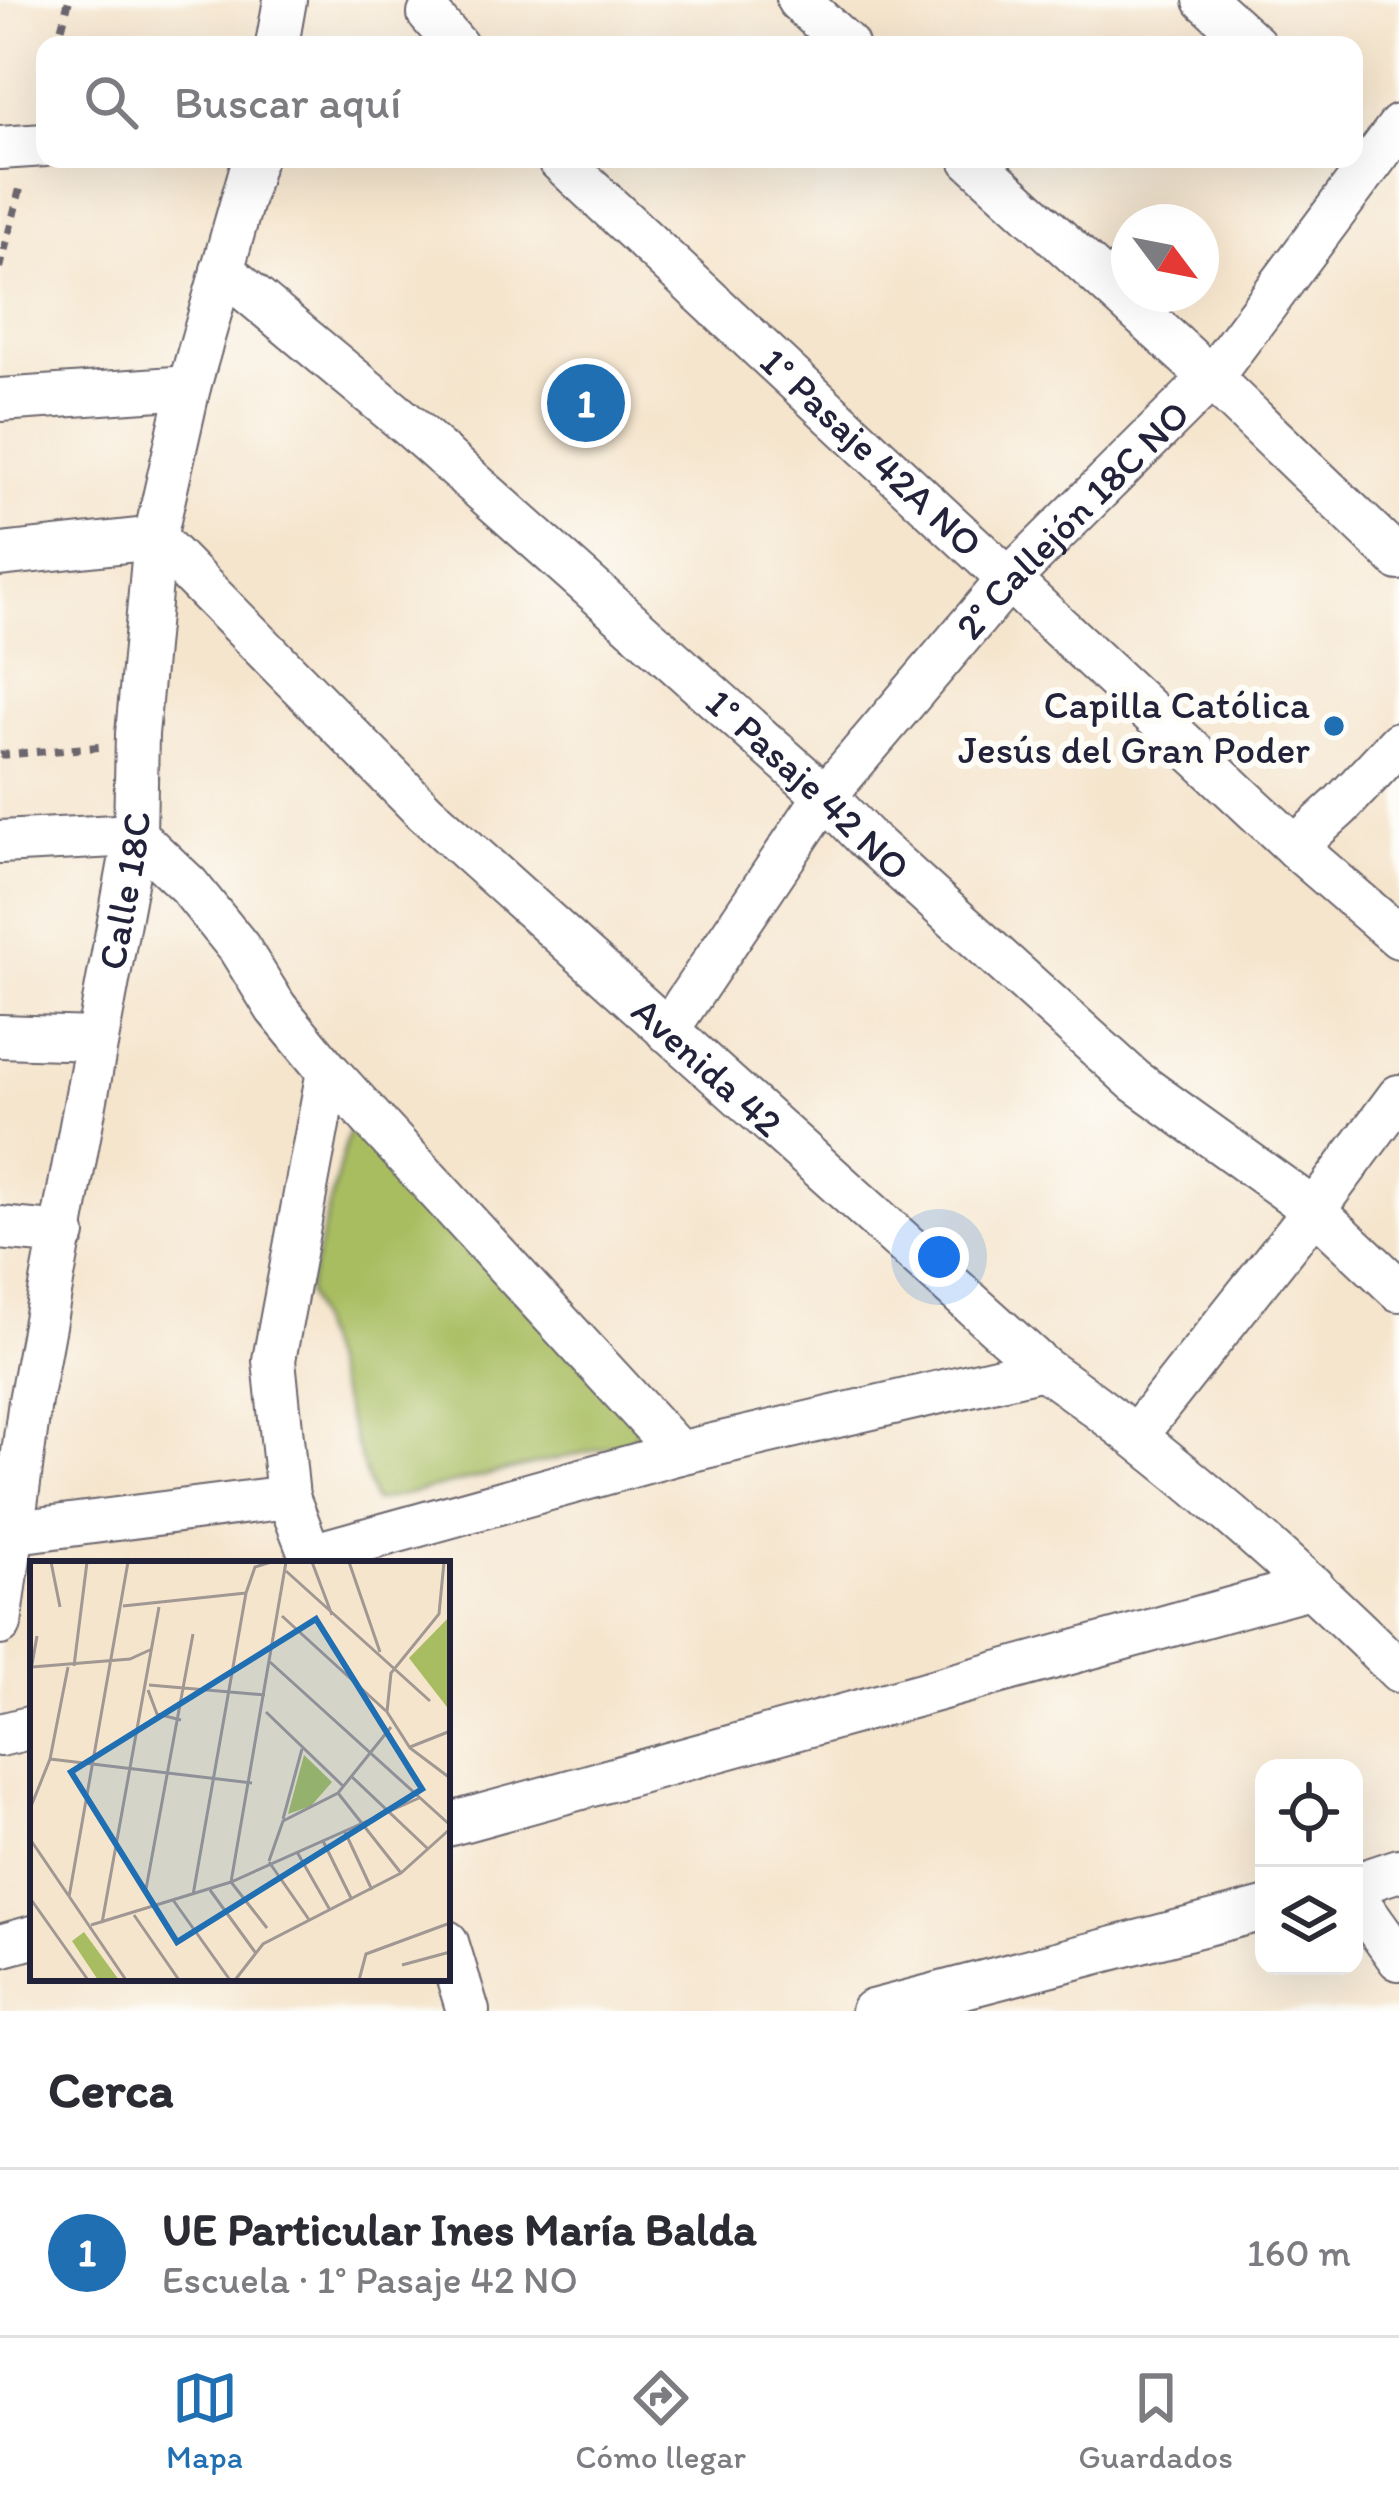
<!DOCTYPE html>
<html lang="es">
<meta charset="utf-8">
<style>
body{margin:0;font-family:Itim,sans-serif;background:#f2f2f3;color:#2b2b33}
.controls{position:absolute;right:36px;bottom:36px;display:grid;overflow:hidden;border-radius:24px;box-shadow:0 12px 48px #0002}
.controls button{width:108px;height:108px;display:grid;place-items:center;padding:0;border:0;border-bottom:3px solid #e1e1e2;background:#fff;color:#2b2b33;font:60px sans-serif}
.compass{position:absolute;left:1111px;top:204px;width:108px;height:108px;border-radius:50%;background:#fff;box-shadow:0 12px 48px #0002;rotate:122deg}
.you{position:absolute;left:939px;top:1257px;width:42px;height:42px;margin:-30px;border:9px solid #fff;border-radius:50%;background:#1a73e8;box-shadow:0 0 0 18px #1a73e833}
.badge{display:grid;place-items:center;width:78px;height:78px;border-radius:50%;background:#1f6fb2;color:#fff;font-size:39px;font-weight:700}
.pin{position:absolute;translate:-50% -50%;border:6px solid #fff;box-shadow:0 3px 12px #0006}
.list{margin:0;padding:0;list-style:none}
h2{display:flex;justify-content:space-between;align-items:center;height:156px;margin:0;padding:0 48px;font-size:51px}
h2 small{font-size:39px;font-weight:400;color:#7c7c81}
.list li{display:grid;grid-template-columns:78px 1fr auto;gap:36px;align-items:center;box-sizing:border-box;height:168px;padding:0 48px;border-top:3px solid #e1e1e2}
.list b{display:block;font-size:45px;white-space:nowrap}
.list p{margin:0;font-size:39px;white-space:nowrap;color:#7c7c81}
.list em{font-size:39px;font-style:normal;color:#7c7c81}
.icon{flex:none;width:66px;height:66px;fill:none;stroke:currentColor;stroke-width:2;stroke-linecap:round;stroke-linejoin:round}
.map{position:relative;flex:none;width:1399px;height:2011px;overflow:hidden}
.search{position:absolute;background:#fff;box-shadow:0 12px 48px #0002;left:36px;right:36px;top:36px;height:132px;display:flex;align-items:center;gap:30px;box-sizing:border-box;padding:0 42px;border-radius:24px;color:#7c7c81;font-size:45px}
.sheet{height:324px;background:#fff}
nav{display:flex;justify-content:space-around;align-items:center;box-sizing:border-box;height:168px;border-top:3px solid #e1e1e2;background:#fff;font-size:33px;color:#7c7c81}
nav a{display:grid;justify-items:center;gap:6px}
nav .on{color:#1f6fb2}
.map>svg:first-child{display:block}
</style>
<div class="map">
<svg width="1399" height="2011" viewBox="0 0 1399 2011">
<rect width="100%" height="100%" fill="#fdfcf7"/>
<filter id="ink" filterUnits="userSpaceOnUse"><feTurbulence type="fractalNoise" baseFrequency=".00833" numOctaves="2"/><feDisplacementMap in="SourceGraphic" scale="24" xChannelSelector="R" yChannelSelector="G"/><feConvolveMatrix kernelMatrix="1 2 1 2 8 2 1 2 1" color-interpolation-filters="sRGB"/></filter>
<filter id="wash" filterUnits="userSpaceOnUse"><feTurbulence type="fractalNoise" baseFrequency=".004" numOctaves="4" result="noise"/><feDisplacementMap in="SourceGraphic" scale="48" xChannelSelector="R" yChannelSelector="G"/><feGaussianBlur stdDeviation="2.7" result="paint"/><feColorMatrix in="noise" values="0 0 0 0 0 0 0 0 0 0 0 0 0 0 0 0 0 1.4 0 .05"/><feComposite in="paint" operator="in"/></filter>
<g filter="url(#wash)">
<rect width="100%" height="100%" fill="#f5e5cd"/>
<!-- green -->
<polygon fill="#a8bd61" stroke="#65704e" stroke-width="3" points="350,1126 640,1424 634,1441 374,1502 307,1292"/>
</g>
<g filter="url(#ink)">
<g fill="none" stroke-linecap="round" stroke-linejoin="round">
<defs>
<g id="minor">
<polyline points="798,0 847,45"/>
<polyline points="1205,0 1255,45"/>
<polyline points="429,14 456,45"/>
<polyline points="277,45 285,0"/>
<polyline points="0,148 45,145"/>
<path id="s1" d="M558,159L1295,847L1399,937"/>
<polyline points="971,159 1211,378 1399,559"/>
<path id="s2" d="M222,270L411,427L825,796L866,838L1135,1081L1314,1210L1399,1290"/>
<polyline points="0,400 189,387"/>
<path id="s3" d="M0,555L155,538L425,812L1043,1368C1172,1458 1288,1561 1399,1671"/>
<polyline points="135,835 188,885 239,948 276,1008 328,1071 274,1360 288,1497 314,1564"/>
<polyline points="0,842 135,835"/>
<polyline points="1295,847 1340,806 1399,743"/>
<path id="s4" d="M667,1031L825,796L1008,580L1211,378L1399,126"/>
<polyline points="0,1036 95,1039"/>
<polyline points="328,1071 679,1453"/>
<polyline points="0,1228 64,1234"/>
<polyline points="1137,1434 1314,1210 1399,1096"/>
<polyline points="0,1534 288,1497"/>
<polyline points="311,1555 679,1453 1043,1368"/>
<path id="s5" d="M0,1624L30,1401L135,835L137,734L155,538L189,387L254,159"/>
<polyline points="0,1735 33,1727"/>
<polyline points="447,1825 1313,1586"/>
<polyline points="1354,1885 1399,1870"/>
<polyline points="1354,1896 1399,1959"/>
<polyline points="447,1942 468,2011"/>
<polyline points="0,1946 33,1937"/>
<polyline points="872,2011 1264,1909"/>
</g>
</defs>
<!-- minor casing -->
<use href="#minor" stroke="#6c666e" stroke-width="46"/>
<!-- path -->
<g stroke="#6c666e" stroke-width="8" stroke-dasharray="9 9" stroke-linecap="butt">
<polyline points="57,45 69,0"/>
<polyline points="0,268 22,181"/>
<polyline points="0,755 99,747"/>
</g>
<!-- minor -->
<use href="#minor" stroke="#fff" stroke-width="42"/>
</g>
</g>
<!-- markers -->
<circle fill="#1f6fb2" stroke="#fdfcf7" stroke-width="4.5" cx="1334" cy="726" r="12"/>
<g text-anchor="middle" dominant-baseline="central" stroke-width="12" stroke-linejoin="round" paint-order="stroke">
<!-- street labels -->
<g font-size="39" fill="#22223b" stroke="#fdfcf7">
<text stroke="none"><textPath href="#s1" startOffset="429">1° Pasaje 42A NO</textPath></text>
<text stroke="none"><textPath href="#s4" startOffset="654">2° Callejón 18C NO</textPath></text>
<text stroke="none"><textPath href="#s2" startOffset="780">1° Pasaje 42 NO</textPath></text>
<text stroke="none"><textPath href="#s5" startOffset="744">Calle 18C</textPath></text>
<text stroke="none"><textPath href="#s3" startOffset="921">Avenida 42</textPath></text>
</g>
<!-- poi labels -->
<g font-size="39" fill="#22223b" stroke="#fdfcf7" text-anchor="end">
<text x="1310" y="704">Capilla Católica<tspan x="1310" dy="45">Jesús del Gran Poder</tspan></text>
</g>
</g>
<!-- overview -->
<g transform="translate(30 1561)">
<rect width="420" height="420" fill="#f5e5cd"/>
<path d="M420,55V150L379,97ZM274,194L302,221L281,245L258,253ZM54,371L89,419H68L42,380Z" fill="#a8bd61"/>
<path fill="none" stroke="#a19793" stroke-width="3" d="M21,1L30,46M282,1L302,54M319,1L350,91M414,1L409,53L361,112L357,151L380,187L420,217M256,10L400,140M93,45L216,32M252,55L356,150M240,101L420,264M44,105L57,1M2,106L100,98L122,88M0,115L7,75M119,124L235,134M118,129L127,153L151,159M236,151L313,225M380,186L418,171M20,198L222,222M321,215L397,287M308,232L371,312M0,248L20,198L38,106M253,258L272,188M315,271L342,329M0,278L96,419M293,280L322,339M267,291L300,349M239,300L253,260L308,232L361,166M239,301L280,360M116,328L163,73M180,329L225,391M163,334L216,32L225,6L241,1M39,336L98,1M0,337L58,419M143,339L200,419M104,354L149,419M72,362L129,46M61,364L201,321L389,237M237,367L201,321L256,1M372,404L420,391M205,419L233,383L371,312L420,268M329,419L336,393L420,362"/>
<path fill="#1f6fb2" fill-opacity="0.15" stroke="#1f6fb2" stroke-width="6" d="M286,58L392,228L147,381L41,211Z"/>
<rect width="420" height="420" fill="none" stroke="#22223b" stroke-width="6"/>
</g>
</svg>
<div class="controls">
<button><svg class="icon" aria-label="locate" viewBox="0 0 24 24"><circle cx="12" cy="12" r="6"/><path d="M12 2v4M12 18v4M2 12h4M18 12h4"/></svg></button>
<button><svg class="icon" aria-label="layers" viewBox="0 0 24 24"><path d="M12 4l9 5-9 5-9-5zM3 14l9 5 9-5"/></svg></button>
</div>
<svg class="compass" viewBox="-18 -18 36 36"><path d="M0-13l5 13h-10z" fill="#e53935"/><path d="M0 13l5-13h-10z" fill="#7c7c81"/></svg>
<div class="you"></div>
<div class="pin badge" style="left:586px;top:403px">1</div>
<div class="search"><svg class="icon" aria-label="search" viewBox="0 0 24 24"><circle cx="10" cy="10" r="6"/><path d="M15 15l6 6"/></svg>Buscar aquí</div>
</div>
<section class="sheet">
<h2>Cerca<small></small></h2>
<ul class="list">
<li><span class="badge">1</span><div><b>UE Particular Ines María Balda</b><p>Escuela · 1° Pasaje 42 NO</p></div><em>160 m</em></li>
</ul>
</section>
<nav>
<a class="on"><svg class="icon" aria-label="map" viewBox="0 0 24 24"><path d="M3 6l6-2 6 2 6-2v14l-6 2-6-2-6 2zM9 4v14M15 6v14"/></svg>Mapa</a>
<a><svg class="icon" aria-label="directions" viewBox="0 0 24 24"><path d="M12 3l9 9-9 9-9-9zM9 14v-3h6M13 9l2 2-2 2"/></svg>Cómo llegar</a>
<a><svg class="icon" aria-label="saved" viewBox="0 0 24 24"><path d="M7 4h10v16l-5-4-5 4z"/></svg>Guardados</a>
</nav>
